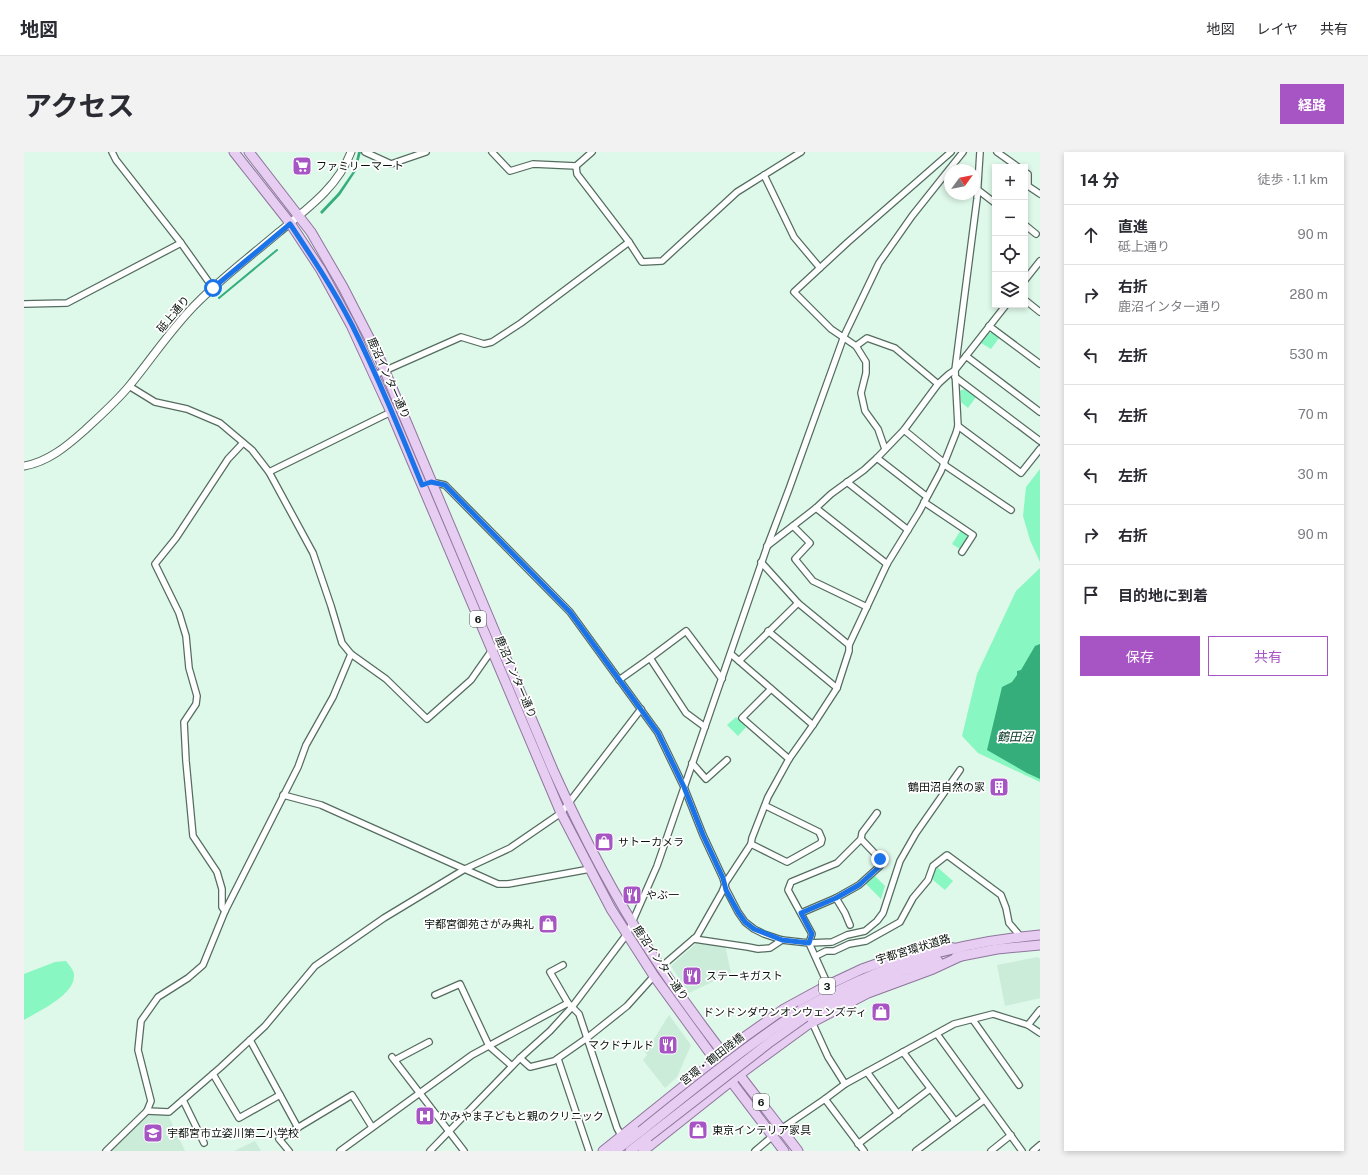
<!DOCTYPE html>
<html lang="ja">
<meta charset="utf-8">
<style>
body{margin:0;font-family:"Public Sans","Noto Sans JP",sans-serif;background:#f2f2f3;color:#2b2b33}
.controls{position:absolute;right:12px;top:12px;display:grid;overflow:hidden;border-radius:0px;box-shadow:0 2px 6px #0003}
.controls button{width:36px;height:36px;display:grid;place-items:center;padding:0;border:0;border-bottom:1px solid #e1e1e2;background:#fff;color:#2b2b33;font:20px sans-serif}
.compass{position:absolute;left:920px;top:12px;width:36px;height:36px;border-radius:50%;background:#fff;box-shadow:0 2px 6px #0003;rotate:57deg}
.stop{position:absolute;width:12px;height:12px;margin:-9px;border:3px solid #1a73e8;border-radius:50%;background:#fff}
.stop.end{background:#1a73e8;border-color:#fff;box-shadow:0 1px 4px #0008}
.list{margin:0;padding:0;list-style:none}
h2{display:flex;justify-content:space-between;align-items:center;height:52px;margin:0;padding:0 16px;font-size:17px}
h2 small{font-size:13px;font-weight:400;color:#7c7c81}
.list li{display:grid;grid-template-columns:26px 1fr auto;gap:12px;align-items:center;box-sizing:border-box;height:60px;padding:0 16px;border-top:1px solid #e1e1e2}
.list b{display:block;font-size:15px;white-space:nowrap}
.list p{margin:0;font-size:13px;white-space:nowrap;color:#7c7c81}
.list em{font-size:13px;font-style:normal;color:#7c7c81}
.actions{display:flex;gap:8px;padding:12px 16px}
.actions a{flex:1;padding:9px 0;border:1px solid #a755c5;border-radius:0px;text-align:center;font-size:14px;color:#a755c5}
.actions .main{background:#a755c5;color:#fff}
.icon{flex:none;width:22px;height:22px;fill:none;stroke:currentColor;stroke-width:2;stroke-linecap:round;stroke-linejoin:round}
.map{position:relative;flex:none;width:1016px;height:999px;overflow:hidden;border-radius:0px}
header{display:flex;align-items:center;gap:24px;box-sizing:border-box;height:56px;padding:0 20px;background:#fff;border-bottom:1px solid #e1e1e2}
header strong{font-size:19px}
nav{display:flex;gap:22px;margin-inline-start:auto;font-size:14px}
.intro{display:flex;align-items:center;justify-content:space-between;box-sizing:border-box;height:96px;padding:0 24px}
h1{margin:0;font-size:28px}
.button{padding:10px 18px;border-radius:0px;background:#a755c5;color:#fff;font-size:14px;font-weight:700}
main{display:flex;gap:24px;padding:0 24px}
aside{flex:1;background:#fff;border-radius:0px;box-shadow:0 2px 6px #0003}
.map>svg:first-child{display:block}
</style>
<header>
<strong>地図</strong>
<nav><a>地図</a><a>レイヤ</a><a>共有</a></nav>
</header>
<div class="intro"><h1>アクセス</h1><a class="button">経路</a></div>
<main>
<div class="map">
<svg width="1016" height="999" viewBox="0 0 1016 999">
<rect width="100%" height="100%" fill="#def8e9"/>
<!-- built -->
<g fill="#caecd9">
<polygon points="675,789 701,793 707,821 665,841 647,814"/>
<polygon points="1014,805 1016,807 1016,846 981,854 973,813"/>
<polygon points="645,863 667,893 653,925 641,936 619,908 623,903 620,898 630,887"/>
<polygon points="125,962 144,963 161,999 86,999"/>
<polygon points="231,989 237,999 210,999"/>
</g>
<!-- green -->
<g fill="#88f7c1">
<polygon points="965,181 969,181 975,186 967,197 957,191"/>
<polygon points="940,237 952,245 944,256 937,250 936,239"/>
<polygon points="1016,317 1016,410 1006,388 999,364 1002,335"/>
<polygon points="937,378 943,382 943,387 936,397 928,392"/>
<polygon points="1016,416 1016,630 954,601 938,584 953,522 992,439"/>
<polygon points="712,565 722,575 714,584 703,573"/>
<polygon points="913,715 929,729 921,738 909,728 908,725"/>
<polygon points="850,723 861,734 857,747 841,731"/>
<path d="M42,809C45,813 50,818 50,823C51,843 15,859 0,868V822L31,810Z"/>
</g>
<!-- water -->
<g fill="#36ae7c">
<polygon points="334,0 337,0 332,19 316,43 298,62 296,60 314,41 330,18"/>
<polygon points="1016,492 1016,627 1003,621 963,598 978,535 988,530 993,523 993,519 997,518 1011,494"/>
</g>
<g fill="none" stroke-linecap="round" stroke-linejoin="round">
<!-- stream -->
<polyline stroke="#36ae7c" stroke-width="2" points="195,146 253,98"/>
<defs>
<g id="minor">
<polyline points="88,0 92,8 157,91 189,136"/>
<polyline points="341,0 367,12 402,0"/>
<polyline points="468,0 486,19 509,12 552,14 568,0"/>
<polyline points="973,0 994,15"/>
<polyline points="552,14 553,22 605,90 618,110 638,109 713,40 777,0"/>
<polyline points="1001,20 1004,22 1004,34 1016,42"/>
<polyline points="740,23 770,85 796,116"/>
<polyline points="954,38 971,51"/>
<polyline points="1001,73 1012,82"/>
<polyline points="1001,128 1016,109"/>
<polyline points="1001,148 1016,160"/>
<polyline points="0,152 43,151 157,91"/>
<polyline points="965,174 1016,212"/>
<polyline points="832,194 842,210 842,221 837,241 841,259 854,277 861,297"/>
<polyline points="942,204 1016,260"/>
<polyline points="351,223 437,185 460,192 468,190 497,171 605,90"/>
<polyline points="931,225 1016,289"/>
<polyline points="914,232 871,196 843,186 832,194 807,177 770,140 824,90 927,0"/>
<polyline points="105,234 131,250 163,257 196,271 228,298 245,320"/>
<polyline points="934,274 997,321 1016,297"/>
<polyline points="880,278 919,310 922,314 987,358"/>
<polyline points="853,306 902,344"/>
<polyline points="823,330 884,378"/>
<polyline points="398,333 407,330 421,333 546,460 634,581 660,635 679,683 699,726 702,737 714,760 721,770 730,777 740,782 758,788 785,791 804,833"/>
<polyline points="900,350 949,383 938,400"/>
<polyline points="792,356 863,412 895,360 917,319 932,281 934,274 931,218 953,47 956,0"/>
<polyline points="769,374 786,391 771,407 789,429 843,455"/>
<polyline points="743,394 792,356 807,342 840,318 853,306 880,278 914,232 925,222 931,218 982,153"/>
<polyline points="737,410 774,451"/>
<polyline points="744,479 813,536"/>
<polyline points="327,502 362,527 403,567 447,528 468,498 476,492"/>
<polyline points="707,502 715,509 774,451 825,493"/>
<polyline points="715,509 789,573"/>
<polyline points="595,528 626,506"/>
<polyline points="747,537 718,566 765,607"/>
<polyline points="681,575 662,561 626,506 662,479 698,527"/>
<polyline points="668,611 682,627 703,608"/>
<polyline points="259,643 297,653 474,732 484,732 566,717"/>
<polyline points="853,661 838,681 837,687 813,711 767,730 764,738 788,782 785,791 808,790 823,783 841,779 853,769 859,761 876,709 892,681 936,618"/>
<polyline points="727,692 763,710 797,691 798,687 795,680 742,654"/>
<polyline points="812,746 821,761 826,773"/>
<polyline points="201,759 198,755 198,737 193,720 169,684 162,609 160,570 172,552 173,544 165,516 162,484 155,461 131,412 152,386 204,307 219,291"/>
<polyline points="777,761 812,746 835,733 856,714 856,707 837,687"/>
<polyline points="670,787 724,795 734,797 746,796 758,788"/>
<polyline points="792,804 802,799 810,799 825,792 842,789 876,770 889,746 904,728 909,714 923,703 977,743 982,756 985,771 997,785"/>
<polyline points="539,813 526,820 544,851 555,862 593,976 598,985"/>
<polyline points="637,815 673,784 698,740 702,730 727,692 728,686 744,645 765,607 789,573 813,536 825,499 825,493 863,412"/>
<polyline points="411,843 436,832 465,894 488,914"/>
<polyline points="949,868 995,933"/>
<polyline points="788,870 804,905 821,932"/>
<polyline points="1004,873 1016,858"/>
<polyline points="913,882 998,999"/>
<polyline points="226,888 274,976"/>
<polyline points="879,900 931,969"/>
<polyline points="368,905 440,999"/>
<polyline points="496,906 506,915 530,909 563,886 603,854 630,824"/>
<polyline points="534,907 565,999"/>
<polyline points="371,908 405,890"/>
<polyline points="843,920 874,962"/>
<polyline points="189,922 215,966 256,943"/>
<polyline points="801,947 840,999"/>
<polyline points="159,948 180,991"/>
<polyline points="123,959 145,960 197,915 241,874 291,814 360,766 441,717 486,696 537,661 617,557"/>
<polyline points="834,992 906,937"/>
<polyline points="82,999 123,959 127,949 114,898 117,869 134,845 164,826 179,813 201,759 274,615 282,593 309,545 327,502 318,491 307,454 289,401 245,320 367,260"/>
<polyline points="265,999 255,987 328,943 348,975"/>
<polyline points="316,999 448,903 544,851"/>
<polyline points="406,999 496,906 526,879 548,855 603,782 633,714 743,395 765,337 820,184 855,111 888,64 939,0"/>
<polyline points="731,999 757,977 801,947 821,932 930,872 969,862 1004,873 1016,881"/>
<polyline points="892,999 960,948"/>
<polyline points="967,999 987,983"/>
<polyline points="1009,999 1016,993"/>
</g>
<path id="tertiary" d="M0,314C24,310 43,294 61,278C77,263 93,249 106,233C129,205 149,174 175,149C200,124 228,103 255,80C283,57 314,35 327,0"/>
<g id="primary">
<polyline points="210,0 266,71 297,118 327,173 367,260 537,661 587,757 630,824 691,908 760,999"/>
<path d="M225,0L287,80L319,135L355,205L529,618C557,680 589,742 626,799C671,868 724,933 774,999"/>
<polyline points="932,805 973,797 1016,793"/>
<path d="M777,858C855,814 927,791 1016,783"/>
<polyline points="781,865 841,834 881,818 914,809"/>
<polyline points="579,999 722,884 760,857 804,833 838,817 875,804 913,794 930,796"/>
<polyline points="591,999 617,979"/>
<polyline points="606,999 624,985"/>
<polyline points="619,999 716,922 783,873 844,841 909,817 937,804"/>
</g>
</defs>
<!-- minor casing -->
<use href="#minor" stroke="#556c60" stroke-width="8"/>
<!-- tertiary casing -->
<use href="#tertiary" stroke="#556c60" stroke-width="9"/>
<!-- primary casing -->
<use href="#primary" stroke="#8f759c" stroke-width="11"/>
<!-- minor -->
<use href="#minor" stroke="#fff" stroke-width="5.5"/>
<!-- tertiary -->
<use href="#tertiary" stroke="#fff" stroke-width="7"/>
<!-- primary -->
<use href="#primary" stroke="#e7cdf2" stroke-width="9"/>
<defs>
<g id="primary-bridge">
<path d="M617,979C669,937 721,895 777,858"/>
<polyline points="624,985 746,890 781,865"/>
</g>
</defs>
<!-- primary-bridge casing -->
<use href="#primary-bridge" stroke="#8f759c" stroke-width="11" stroke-linecap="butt"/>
<!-- primary-bridge -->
<use href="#primary-bridge" stroke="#e7cdf2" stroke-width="9"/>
</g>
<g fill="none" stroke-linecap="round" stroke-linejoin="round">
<!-- route -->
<path stroke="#1a73e8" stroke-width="5" d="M189,136L266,72C288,105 310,138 328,173C354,225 376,279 398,333L407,330L421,333L546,460L634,581L660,635L679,683L699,726L702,738L714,760L721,770L730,777L758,788L785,791L788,782L777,761L812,746L835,733L856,714V707"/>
</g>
<!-- icons -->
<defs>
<symbol id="supermarket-square" viewBox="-11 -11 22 22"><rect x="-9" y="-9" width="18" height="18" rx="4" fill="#a755c5" stroke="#fff"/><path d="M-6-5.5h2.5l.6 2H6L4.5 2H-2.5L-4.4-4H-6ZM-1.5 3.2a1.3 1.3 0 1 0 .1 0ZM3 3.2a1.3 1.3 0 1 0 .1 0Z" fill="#fff"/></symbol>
<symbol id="building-square" viewBox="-11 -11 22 22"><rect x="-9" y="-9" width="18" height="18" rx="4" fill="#a755c5" stroke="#fff"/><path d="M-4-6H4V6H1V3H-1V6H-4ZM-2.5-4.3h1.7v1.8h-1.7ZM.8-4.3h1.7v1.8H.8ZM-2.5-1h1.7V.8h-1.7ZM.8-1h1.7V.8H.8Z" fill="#fff"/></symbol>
<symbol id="shop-square" viewBox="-11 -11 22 22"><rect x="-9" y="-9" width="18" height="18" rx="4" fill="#a755c5" stroke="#fff"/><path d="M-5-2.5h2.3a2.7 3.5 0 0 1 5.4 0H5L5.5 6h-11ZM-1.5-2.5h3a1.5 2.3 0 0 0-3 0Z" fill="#fff"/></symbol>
<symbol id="restaurant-square" viewBox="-11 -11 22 22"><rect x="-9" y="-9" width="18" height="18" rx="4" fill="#a755c5" stroke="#fff"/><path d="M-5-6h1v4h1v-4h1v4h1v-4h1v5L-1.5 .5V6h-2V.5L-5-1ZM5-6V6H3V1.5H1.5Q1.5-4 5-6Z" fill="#fff"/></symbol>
<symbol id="hospital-square" viewBox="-11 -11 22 22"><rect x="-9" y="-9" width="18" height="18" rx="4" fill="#a755c5" stroke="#fff"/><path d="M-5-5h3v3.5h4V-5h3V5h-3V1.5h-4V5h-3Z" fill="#fff"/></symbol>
<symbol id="school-square" viewBox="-11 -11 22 22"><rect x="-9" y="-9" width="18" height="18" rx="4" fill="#a755c5" stroke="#fff"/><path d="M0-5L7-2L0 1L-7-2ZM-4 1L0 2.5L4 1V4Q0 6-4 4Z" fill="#fff"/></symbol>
</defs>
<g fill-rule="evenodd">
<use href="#supermarket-square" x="267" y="3" width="22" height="22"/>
<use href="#building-square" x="964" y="624" width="22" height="22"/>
<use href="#shop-square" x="569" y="679" width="22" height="22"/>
<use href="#restaurant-square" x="597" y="732" width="22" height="22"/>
<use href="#shop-square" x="513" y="761" width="22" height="22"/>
<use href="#restaurant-square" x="657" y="813" width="22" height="22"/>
<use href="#shop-square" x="846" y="849" width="22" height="22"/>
<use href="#restaurant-square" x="633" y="882" width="22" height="22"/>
<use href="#hospital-square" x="390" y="953" width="22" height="22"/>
<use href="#shop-square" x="663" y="967" width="22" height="22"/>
<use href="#school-square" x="118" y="970" width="22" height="22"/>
</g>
<g text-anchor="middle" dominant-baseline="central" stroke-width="3.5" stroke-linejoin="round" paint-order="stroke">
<!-- shield labels -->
<g fill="#fff" stroke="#525855" stroke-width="1">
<rect x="446" y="459" width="16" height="16" rx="3"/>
<rect x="795" y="826" width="16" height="16" rx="3"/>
<rect x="729" y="942" width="16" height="16" rx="3"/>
</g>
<g font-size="10" font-weight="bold" fill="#08110c">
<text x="454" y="467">6</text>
<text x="803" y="834">3</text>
<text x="737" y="950">6</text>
</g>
<!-- poi labels -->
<g font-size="11" fill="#08110c" stroke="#fff" text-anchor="start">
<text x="292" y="14">ファミリーマート</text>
<text x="961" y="635" text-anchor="end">鶴田沼自然の家</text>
<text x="594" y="690">サトーカメラ</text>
<text x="622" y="743">やぶ一</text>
<text x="510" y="772" text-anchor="end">宇都宮御苑さがみ典礼</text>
<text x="682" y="824">ステーキガスト</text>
<text x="843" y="860" text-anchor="end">ドンドンダウンオンウェンズディ</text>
<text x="630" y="893" text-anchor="end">マクドナルド</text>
<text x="415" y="964">かみやま子どもと親のクリニック</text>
<text x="688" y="978">東京インテリア家具</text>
<text x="143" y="981">宇都宮市立姿川第二小学校</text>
</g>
<!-- street labels -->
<g font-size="11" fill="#08110c" stroke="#fff">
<text transform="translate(149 162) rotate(-50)">砥上通り</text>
<text transform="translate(365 226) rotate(66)">鹿沼インター通り</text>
<text transform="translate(492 525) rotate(67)">鹿沼インター通り</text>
<text transform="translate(889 797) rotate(-17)">宇都宮環状道路</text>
<text transform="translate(637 811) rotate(56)">鹿沼インター通り</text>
<text transform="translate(688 907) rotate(-38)">宮環・鶴田陸橋</text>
</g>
<!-- water labels -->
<g font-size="12" font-style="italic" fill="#023622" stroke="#fff">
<text x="991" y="585">鶴田沼</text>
</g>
</g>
</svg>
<div class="controls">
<button>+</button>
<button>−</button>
<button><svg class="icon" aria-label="locate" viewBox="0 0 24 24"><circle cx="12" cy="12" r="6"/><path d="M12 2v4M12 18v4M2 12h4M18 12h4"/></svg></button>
<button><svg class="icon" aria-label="layers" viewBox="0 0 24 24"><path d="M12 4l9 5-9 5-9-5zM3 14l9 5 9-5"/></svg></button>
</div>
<svg class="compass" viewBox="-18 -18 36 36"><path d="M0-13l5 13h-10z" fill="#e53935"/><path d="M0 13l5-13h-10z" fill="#7c7c81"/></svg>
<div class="stop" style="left:189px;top:136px"></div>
<div class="stop end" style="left:856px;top:707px"></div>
</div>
<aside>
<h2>14 分<small>徒歩 · 1.1 km</small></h2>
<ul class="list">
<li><svg class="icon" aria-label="ahead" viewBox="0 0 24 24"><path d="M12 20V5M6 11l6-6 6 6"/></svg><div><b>直進</b><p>砥上通り</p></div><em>90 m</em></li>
<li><svg class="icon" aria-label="right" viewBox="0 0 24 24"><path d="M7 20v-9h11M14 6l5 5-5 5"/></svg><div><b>右折</b><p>鹿沼インター通り</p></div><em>280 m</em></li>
<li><svg class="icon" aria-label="left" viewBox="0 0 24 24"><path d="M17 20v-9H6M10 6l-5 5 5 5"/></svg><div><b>左折</b></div><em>530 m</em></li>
<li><svg class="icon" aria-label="left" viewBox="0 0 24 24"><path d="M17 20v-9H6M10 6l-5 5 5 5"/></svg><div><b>左折</b></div><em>70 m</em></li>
<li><svg class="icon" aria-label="left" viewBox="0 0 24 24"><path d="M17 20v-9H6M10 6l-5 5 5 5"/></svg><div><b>左折</b></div><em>30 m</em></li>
<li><svg class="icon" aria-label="right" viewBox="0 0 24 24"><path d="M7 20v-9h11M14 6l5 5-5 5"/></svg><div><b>右折</b></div><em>90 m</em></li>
<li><svg class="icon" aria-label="arrive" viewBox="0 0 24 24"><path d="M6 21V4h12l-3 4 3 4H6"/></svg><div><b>目的地に到着</b></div></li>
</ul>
<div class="actions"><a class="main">保存</a><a>共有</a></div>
</aside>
</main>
